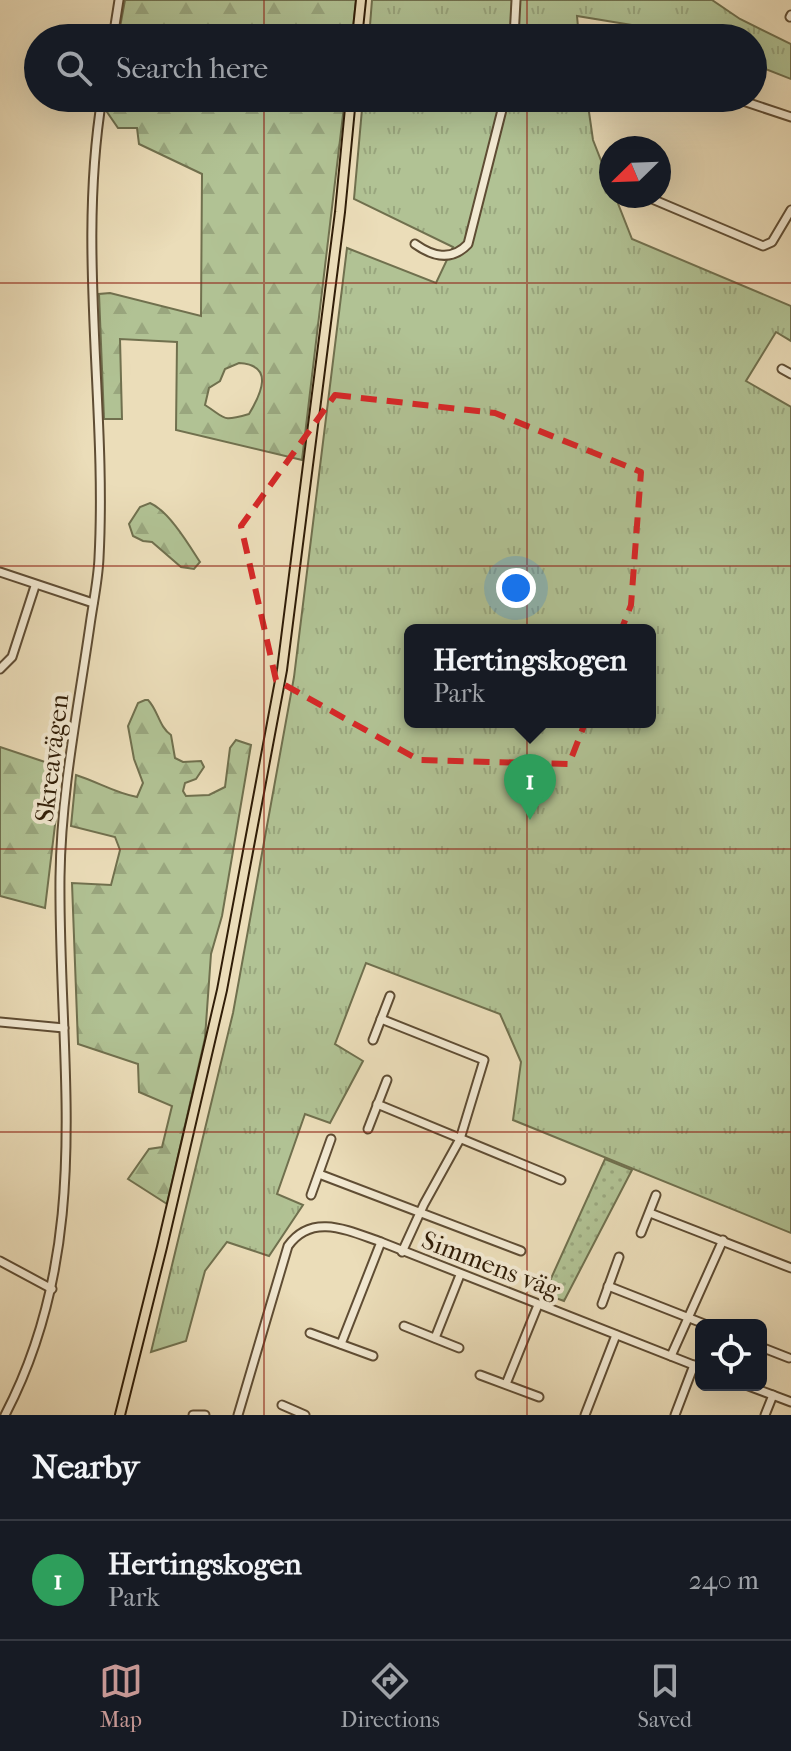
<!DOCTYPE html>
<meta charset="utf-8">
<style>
body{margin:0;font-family:"IM FELL French Canon",serif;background:#242831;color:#f1f3f6}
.controls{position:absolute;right:24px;bottom:24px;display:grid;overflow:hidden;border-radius:12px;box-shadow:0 8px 32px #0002}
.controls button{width:72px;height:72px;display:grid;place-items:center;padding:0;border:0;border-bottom:2px solid #363941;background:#171b24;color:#f1f3f6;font:40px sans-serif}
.compass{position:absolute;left:599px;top:136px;width:72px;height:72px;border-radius:50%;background:#171b24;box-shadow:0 8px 32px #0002;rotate:247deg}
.you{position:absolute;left:516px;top:588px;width:28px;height:28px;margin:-20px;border:6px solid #fff;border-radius:50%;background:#1a73e8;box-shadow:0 0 0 12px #1a73e833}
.badge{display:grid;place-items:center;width:52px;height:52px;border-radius:50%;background:#c59692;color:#fff;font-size:26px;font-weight:700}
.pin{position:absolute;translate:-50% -66px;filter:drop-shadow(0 2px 4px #0008)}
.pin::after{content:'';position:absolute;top:42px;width:28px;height:24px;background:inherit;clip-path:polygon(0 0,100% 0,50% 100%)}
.popup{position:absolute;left:404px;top:624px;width:252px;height:104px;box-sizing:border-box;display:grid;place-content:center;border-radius:12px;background:#171b24;filter:drop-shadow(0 2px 6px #0005);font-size:26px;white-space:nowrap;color:#9ea1a6}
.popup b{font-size:30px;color:#f1f3f6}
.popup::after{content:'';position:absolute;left:50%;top:100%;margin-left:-16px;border:16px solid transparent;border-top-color:#171b24}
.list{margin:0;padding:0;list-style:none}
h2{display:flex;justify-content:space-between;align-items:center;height:104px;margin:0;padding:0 32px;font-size:34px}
h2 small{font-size:26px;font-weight:400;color:#9ea1a6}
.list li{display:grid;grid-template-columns:52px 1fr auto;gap:24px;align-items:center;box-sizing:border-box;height:120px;padding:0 32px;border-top:2px solid #363941}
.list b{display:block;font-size:30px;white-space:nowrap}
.list p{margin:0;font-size:26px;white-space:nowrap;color:#9ea1a6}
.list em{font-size:26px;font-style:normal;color:#9ea1a6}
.icon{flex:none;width:44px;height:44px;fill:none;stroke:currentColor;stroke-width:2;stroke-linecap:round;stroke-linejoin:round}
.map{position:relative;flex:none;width:791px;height:1415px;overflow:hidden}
.search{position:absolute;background:#171b24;box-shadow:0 8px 32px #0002;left:24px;right:24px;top:24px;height:88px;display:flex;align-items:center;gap:20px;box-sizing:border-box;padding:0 28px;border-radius:44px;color:#9ea1a6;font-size:30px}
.sheet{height:224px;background:#171b24}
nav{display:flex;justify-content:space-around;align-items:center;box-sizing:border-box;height:112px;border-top:2px solid #363941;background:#171b24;font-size:22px;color:#9ea1a6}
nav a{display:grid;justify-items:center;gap:4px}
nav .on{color:#c59692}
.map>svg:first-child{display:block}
</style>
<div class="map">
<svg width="791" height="1415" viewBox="0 0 791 1415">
<defs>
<pattern id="grass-dots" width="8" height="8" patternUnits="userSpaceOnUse" patternTransform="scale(2)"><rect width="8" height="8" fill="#b1c294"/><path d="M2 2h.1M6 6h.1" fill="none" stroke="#99a67e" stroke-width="1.8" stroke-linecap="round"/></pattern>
<pattern id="forest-firs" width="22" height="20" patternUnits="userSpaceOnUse" patternTransform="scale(2)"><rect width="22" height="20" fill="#b1c294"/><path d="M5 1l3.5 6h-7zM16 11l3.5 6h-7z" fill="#99a67e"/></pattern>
<pattern id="park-tufts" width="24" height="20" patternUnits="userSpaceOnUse" patternTransform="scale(2)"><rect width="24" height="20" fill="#b1c294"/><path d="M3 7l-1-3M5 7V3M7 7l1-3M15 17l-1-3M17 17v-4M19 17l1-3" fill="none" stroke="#99a67e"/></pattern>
</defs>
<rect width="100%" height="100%" fill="#ebddb9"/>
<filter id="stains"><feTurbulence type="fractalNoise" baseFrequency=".0025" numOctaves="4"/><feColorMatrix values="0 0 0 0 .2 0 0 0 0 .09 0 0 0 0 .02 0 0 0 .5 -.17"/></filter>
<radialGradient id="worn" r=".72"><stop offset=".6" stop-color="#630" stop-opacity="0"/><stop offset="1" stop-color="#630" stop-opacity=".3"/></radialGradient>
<!-- grass -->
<polygon fill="url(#grass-dots)" stroke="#70704e" stroke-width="2" points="605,1159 632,1170 564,1301 544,1294"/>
<!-- forest -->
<g fill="url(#forest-firs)" stroke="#70704e" stroke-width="2" fill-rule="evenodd">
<polygon points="125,0 356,0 352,38 118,38"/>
<path d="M109,98H345L302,460L176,430L177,342L120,339L122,419H104L99,294L110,293L201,316L202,174L139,144L137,128H118L107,112ZM239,363C275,365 261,394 249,414C221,422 227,419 205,405L209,388L220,381L225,369Z"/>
<path d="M150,503C169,511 189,545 200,562L194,569L181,567L152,542L143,541L133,536L129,524L140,507Z"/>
<path d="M145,700H148C158,710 159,727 171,735L175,758L183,762L201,761L204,767L196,779L185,783L183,791L186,796L209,795L225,787L230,748L236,740L251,745L222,916L211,954L205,1038L167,1204L128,1179L149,1149L162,1147L172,1106L139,1092L138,1064L78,1044L72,883L111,885L120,850L115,837L71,826L76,775C98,782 115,793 137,797L143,783L134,759L128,726L138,703Z"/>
<polygon points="0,747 48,763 44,797 58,800 45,908 0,896"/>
</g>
<!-- park -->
<g fill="url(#park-tufts)" stroke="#70704e" stroke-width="2" fill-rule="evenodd">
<polygon points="372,0 712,0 740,19 791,44 791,79 753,64 753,38 682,38 656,29 577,16 579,38 369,38"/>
<path d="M363,98H587L593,140L611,186V196H615L632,239L791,306V341L776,332L746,381L791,407V1233L513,1120L521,1062L500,1014L366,963L335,1044L363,1061L330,1123L305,1114L277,1194L303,1205L269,1256L227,1242L205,1271L186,1341L151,1352L233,1013L294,677L347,248L436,283L453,247L354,199ZM410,630H650V722H410Z"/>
</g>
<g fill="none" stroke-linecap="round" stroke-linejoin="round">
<defs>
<g id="minor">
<polyline points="790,17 791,15"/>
<polyline points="113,38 119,0"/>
<polyline points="514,38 516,0"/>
<polyline points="734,98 791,117"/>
<polyline points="645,196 763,246 772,242 791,210"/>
<path d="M415,244C432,256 451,262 468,244L505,98"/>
<polyline points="782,369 791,374"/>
<polyline points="0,572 93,603"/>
<polyline points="0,669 12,657 35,586"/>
<polyline points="381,1019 484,1060 460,1139 424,1204 402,1252"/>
<polyline points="0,1022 64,1028"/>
<polyline points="373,1040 390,996"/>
<polyline points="377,1104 561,1180"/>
<polyline points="368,1129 387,1080"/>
<polyline points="319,1174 521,1251"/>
<polyline points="311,1195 331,1139"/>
<polyline points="650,1213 791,1268"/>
<polyline points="641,1233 656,1195"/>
<polyline points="0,1261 52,1289"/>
<polyline points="608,1286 707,1325"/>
<polyline points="602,1304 619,1257"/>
<polyline points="404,1326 459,1348"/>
<polyline points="310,1333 373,1356"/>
<polyline points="435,1338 460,1275"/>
<polyline points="341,1344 381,1242"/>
<polyline points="761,1347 789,1358"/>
<polyline points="671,1356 723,1240"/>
<polyline points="480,1375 539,1397"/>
<polyline points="506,1384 538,1305"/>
<polyline points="746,1385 791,1402"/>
<polyline points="282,1405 305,1415"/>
<path d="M5,1415C96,1241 58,1063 60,877C61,792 78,709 90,625C93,603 98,581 99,558C107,405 77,251 102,98"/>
<polyline points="193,1415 205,1415"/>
<path d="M238,1415L288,1246C312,1212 349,1231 381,1242L701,1368"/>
<polyline points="585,1415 616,1335"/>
<polyline points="675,1415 694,1365"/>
<polyline points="765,1415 773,1395"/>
</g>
<g id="major">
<polyline points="357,38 361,0"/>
<polyline points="120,1415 162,1247 222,990 282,670 340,212 351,98"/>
</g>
</defs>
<!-- minor casing -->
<use href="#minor" stroke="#5f4d34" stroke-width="11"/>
<!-- major casing -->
<use href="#major" stroke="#301d07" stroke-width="12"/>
<!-- minor -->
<use href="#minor" stroke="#f2e9d2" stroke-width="7"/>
<!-- major -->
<use href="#major" stroke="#ebddb9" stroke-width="8"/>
</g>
<!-- marked area -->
<path fill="none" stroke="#d62828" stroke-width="6" stroke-dasharray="16 10" stroke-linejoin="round" d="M335,395L495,413L641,472L631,605L569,764L419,760L276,680L241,526Z"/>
<!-- grid -->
<path fill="none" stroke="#8f2418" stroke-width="2" stroke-opacity="0.55" d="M264,0V38M527,0V38M264,98V1415M527,98V1415M0,283H791M0,566H791M0,849H791M0,1132H791"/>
<g text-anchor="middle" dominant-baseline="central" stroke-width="8" stroke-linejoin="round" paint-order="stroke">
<!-- street labels -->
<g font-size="26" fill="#301d07" stroke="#f2e9d2">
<text transform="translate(52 758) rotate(-83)">Skreavägen</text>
<text transform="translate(491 1265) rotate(21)">Simmens väg</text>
</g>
</g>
<rect width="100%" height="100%" filter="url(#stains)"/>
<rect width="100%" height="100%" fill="url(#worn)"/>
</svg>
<div class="controls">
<button><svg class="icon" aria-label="locate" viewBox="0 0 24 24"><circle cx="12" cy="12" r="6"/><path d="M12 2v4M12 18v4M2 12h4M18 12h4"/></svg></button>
</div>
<svg class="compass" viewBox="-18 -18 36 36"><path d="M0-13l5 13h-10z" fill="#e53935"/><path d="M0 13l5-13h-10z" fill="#9ea1a6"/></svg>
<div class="you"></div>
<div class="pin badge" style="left:530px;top:820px;background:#2e9e5b">1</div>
<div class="popup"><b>Hertingskogen</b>Park</div>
<div class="search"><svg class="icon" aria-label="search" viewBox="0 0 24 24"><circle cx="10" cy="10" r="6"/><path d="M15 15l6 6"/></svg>Search here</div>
</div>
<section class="sheet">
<h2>Nearby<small></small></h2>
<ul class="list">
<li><span class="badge" style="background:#2e9e5b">1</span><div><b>Hertingskogen</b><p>Park</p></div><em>240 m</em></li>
</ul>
</section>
<nav>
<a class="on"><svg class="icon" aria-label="map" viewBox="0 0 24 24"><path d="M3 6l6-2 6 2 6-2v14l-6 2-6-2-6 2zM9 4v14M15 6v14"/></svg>Map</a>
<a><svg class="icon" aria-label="directions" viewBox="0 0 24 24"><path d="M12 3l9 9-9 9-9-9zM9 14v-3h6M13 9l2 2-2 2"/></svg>Directions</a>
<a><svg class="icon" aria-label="saved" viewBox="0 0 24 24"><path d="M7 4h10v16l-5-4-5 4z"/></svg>Saved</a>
</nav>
